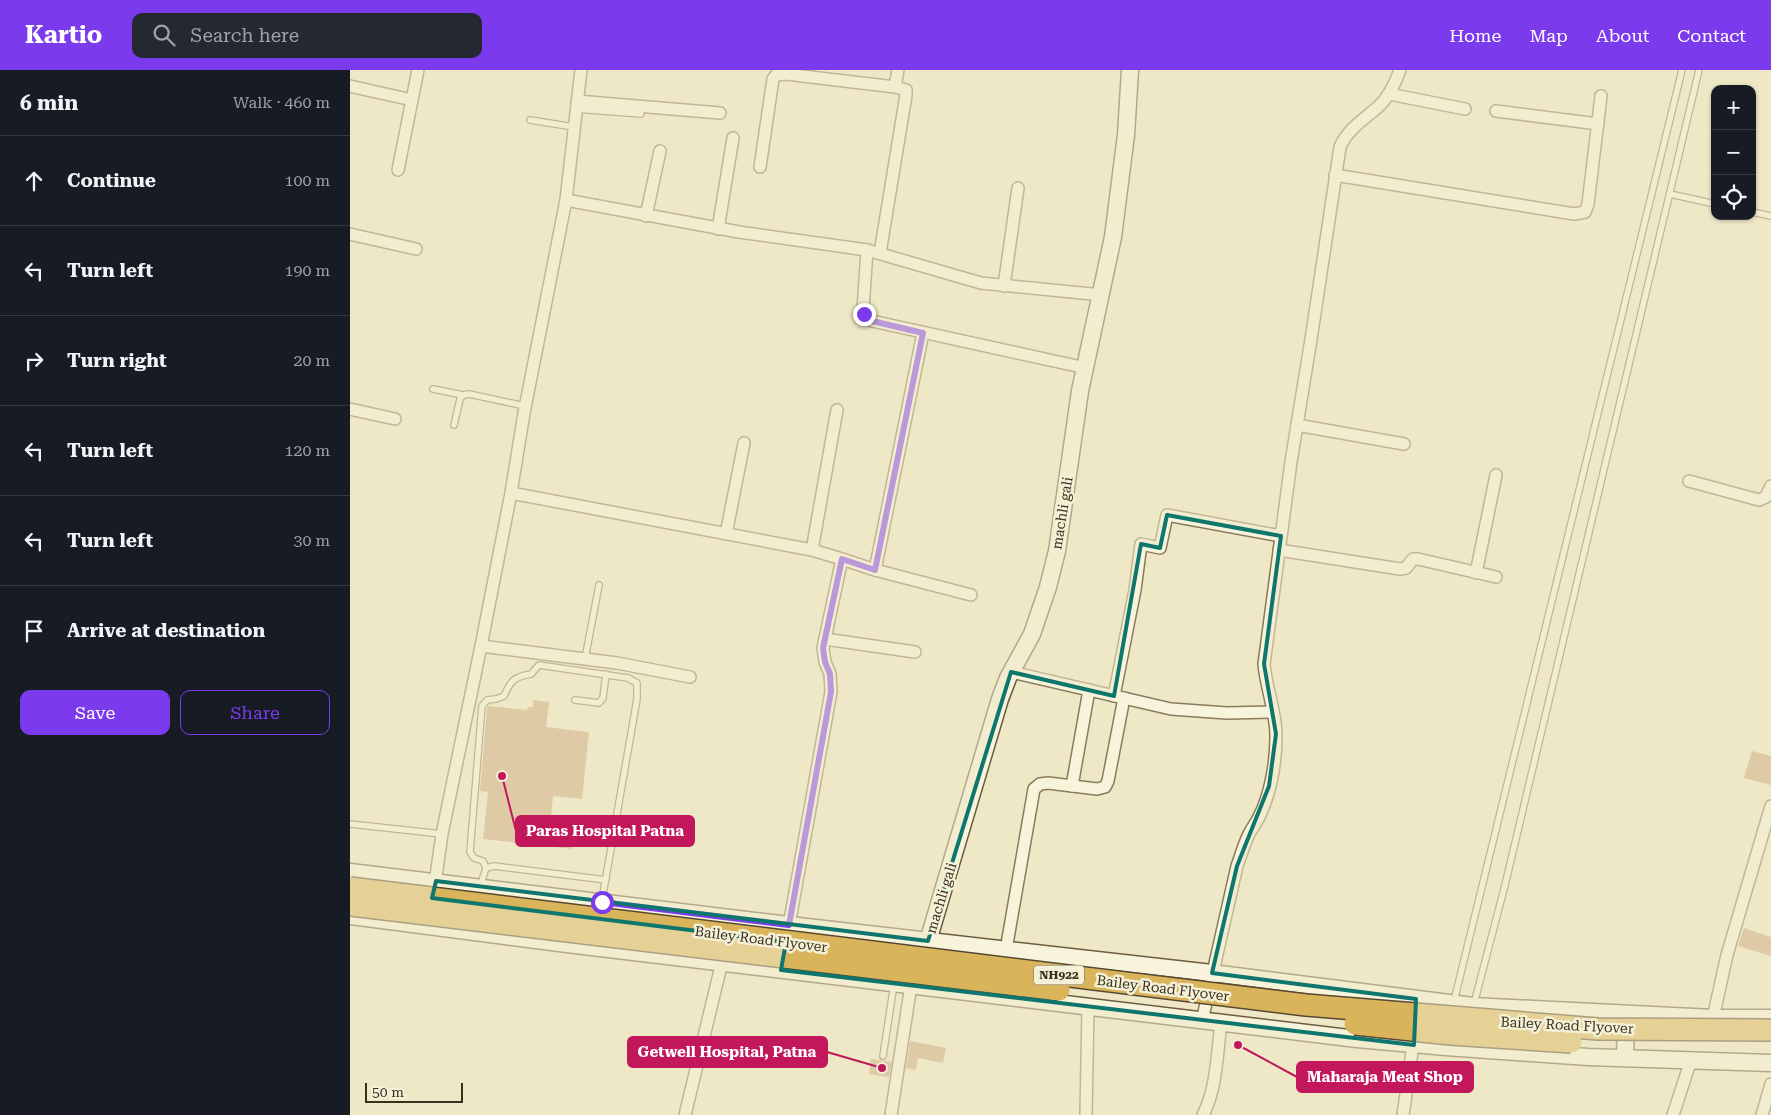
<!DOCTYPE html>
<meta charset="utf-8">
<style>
body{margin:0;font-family:"Roboto Serif",serif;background:#242831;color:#f1f3f6}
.controls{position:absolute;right:15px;top:15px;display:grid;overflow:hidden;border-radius:10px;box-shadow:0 1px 4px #0004}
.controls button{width:45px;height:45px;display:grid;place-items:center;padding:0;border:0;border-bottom:1px solid #363941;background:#171b24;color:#f1f3f6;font:25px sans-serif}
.scale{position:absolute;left:15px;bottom:12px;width:98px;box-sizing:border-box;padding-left:5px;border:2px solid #3a3020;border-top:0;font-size:14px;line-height:18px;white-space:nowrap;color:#3a3020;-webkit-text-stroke:4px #f5f1d7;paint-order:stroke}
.stop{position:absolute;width:15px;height:15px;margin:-11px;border:4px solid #7c3aed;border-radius:50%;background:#fff}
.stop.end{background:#7c3aed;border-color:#fff;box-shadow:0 1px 5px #0008}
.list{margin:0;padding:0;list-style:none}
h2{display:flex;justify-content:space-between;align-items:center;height:65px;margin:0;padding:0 20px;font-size:21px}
h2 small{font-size:16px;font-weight:400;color:#9ea1a6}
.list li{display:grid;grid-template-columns:32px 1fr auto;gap:15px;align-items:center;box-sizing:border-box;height:90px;padding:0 20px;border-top:1px solid #363941}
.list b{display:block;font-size:19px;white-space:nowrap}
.list em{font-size:16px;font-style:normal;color:#9ea1a6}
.actions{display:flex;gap:10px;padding:15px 20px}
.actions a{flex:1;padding:11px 0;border:1px solid #7c3aed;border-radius:10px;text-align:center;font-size:18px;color:#7c3aed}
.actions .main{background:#7c3aed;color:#fff}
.icon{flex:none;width:28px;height:28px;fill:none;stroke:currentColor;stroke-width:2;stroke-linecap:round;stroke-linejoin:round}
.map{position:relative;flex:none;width:1421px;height:1045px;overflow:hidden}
header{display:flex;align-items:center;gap:30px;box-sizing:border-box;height:70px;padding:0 25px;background:#7c3aed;color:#fff}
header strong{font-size:24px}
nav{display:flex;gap:28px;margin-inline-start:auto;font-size:18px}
.search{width:350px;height:45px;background:#242831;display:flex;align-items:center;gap:12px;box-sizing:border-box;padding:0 18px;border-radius:10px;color:#9ea1a6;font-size:19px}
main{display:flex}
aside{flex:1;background:#171b24}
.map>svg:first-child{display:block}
</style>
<header>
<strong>Kartio</strong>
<div class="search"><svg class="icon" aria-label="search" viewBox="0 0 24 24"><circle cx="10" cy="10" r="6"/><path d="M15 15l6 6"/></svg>Search here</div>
<nav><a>Home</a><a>Map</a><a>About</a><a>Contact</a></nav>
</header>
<main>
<aside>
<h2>6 min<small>Walk · 460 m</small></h2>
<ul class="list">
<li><svg class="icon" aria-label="ahead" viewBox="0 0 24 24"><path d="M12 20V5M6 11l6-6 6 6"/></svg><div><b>Continue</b></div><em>100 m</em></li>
<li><svg class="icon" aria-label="left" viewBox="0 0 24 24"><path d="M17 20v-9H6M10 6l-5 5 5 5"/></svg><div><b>Turn left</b></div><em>190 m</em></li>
<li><svg class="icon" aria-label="right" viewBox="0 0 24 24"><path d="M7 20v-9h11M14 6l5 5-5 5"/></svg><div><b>Turn right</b></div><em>20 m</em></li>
<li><svg class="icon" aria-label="left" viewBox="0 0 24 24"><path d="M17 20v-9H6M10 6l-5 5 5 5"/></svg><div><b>Turn left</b></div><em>120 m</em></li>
<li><svg class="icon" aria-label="left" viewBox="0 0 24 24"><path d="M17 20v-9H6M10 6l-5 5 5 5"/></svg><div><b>Turn left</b></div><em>30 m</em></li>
<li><svg class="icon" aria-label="arrive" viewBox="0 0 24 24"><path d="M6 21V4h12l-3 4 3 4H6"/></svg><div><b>Arrive at destination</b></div></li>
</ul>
<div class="actions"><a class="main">Save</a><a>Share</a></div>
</aside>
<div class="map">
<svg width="1421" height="1045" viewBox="0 0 1421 1045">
<rect width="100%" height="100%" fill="#eee8c7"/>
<!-- building -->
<g fill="#cba97e">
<polygon points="183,630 199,632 196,657 239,662 232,729 203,726 201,747 226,750 222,779 133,769 138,722 130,721 137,638 138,636 177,640 178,637 183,637"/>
<polygon points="1402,681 1421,686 1421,715 1394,708"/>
<polygon points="1394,858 1421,867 1421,886 1388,876"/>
<polygon points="560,971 596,978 593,993 568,988 566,1000 556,998"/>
<polygon points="521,989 542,992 539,1007 519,1004"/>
</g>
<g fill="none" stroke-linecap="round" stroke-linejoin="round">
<defs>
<g id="lane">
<polyline points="226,39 291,44"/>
<polyline points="180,50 224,57"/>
<polyline points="1320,124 1365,134"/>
<polyline points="1402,142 1421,146"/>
<polyline points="83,319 113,325"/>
<polyline points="104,355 110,329 113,325 119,324 175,336"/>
<polyline points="235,589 249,515"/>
<polyline points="225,630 249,633 253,628 256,604"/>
<polyline points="0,754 92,764"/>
<path d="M136,798L133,791L124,788L120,782L132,636L137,630L146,629L154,626C161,610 164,607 181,604L189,595L278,608L287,613V629L252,830"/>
<polyline points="130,817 136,798 144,796 256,810"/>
<polyline points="1104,931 1332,0"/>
<polyline points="1124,934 1155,815 1349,0"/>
<polyline points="533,986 544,914"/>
</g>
<g id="street">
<polyline points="0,16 62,30 68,0"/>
<polyline points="545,17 548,0"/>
<polyline points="1039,24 1115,39"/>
<polyline points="227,31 370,43"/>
<polyline points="1146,41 1248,54"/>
<polyline points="410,97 423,9 426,5 436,4 545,17 556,20 556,25 530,183"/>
<polyline points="48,100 62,30"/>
<polyline points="985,105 1224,144 1235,142 1238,134 1251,26"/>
<polyline points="216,130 389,162 517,180 631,213 752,225"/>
<polyline points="296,146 310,81"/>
<polyline points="368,159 383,68"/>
<polyline points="0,164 66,179"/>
<polyline points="517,180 513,240 517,248 522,251 736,298"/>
<polyline points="654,216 668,118"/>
<polyline points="0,339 45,349"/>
<polyline points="947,355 1054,374"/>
<polyline points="1339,411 1409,430 1416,427 1421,416"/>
<polyline points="161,423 462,480 492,489 473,578 475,592 480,604 481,622 438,861"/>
<polyline points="376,464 394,373"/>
<polyline points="462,480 487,340"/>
<polyline points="929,480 1050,499 1056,498 1063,489 1068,489 1146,507"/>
<polyline points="492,489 525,500 621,525"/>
<polyline points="525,500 573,263"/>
<polyline points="1126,503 1146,405"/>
<polyline points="475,569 565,582"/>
<polyline points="131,576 267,593 340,607"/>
<polyline points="661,602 821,639 877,643 923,642"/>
<polyline points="764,626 785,520 791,474 810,478 817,445 931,466"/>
<polyline points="722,716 739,620"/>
<polyline points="84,820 92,764 131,576 161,423 174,343 216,130 231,0"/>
<polyline points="656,880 684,719 690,714 698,713 747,719 755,717 758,711 774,628"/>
<polyline points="1363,948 1377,885 1421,736"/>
<path d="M852,951L887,796C891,785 894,774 899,764C902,758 906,753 909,747C921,723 926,692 926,666C926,641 916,618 914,594L941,392L962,263L990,77C998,59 1013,50 1028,37C1039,27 1045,14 1050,0"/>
<polyline points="335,1045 372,892"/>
<polyline points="541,1045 561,915"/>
<polyline points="736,1045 738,937"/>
<path d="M853,1045C867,1018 867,983 871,953"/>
<polyline points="1053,1045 1064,968"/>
<polyline points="1323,1045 1341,990"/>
<polyline points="1412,1045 1421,1014"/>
</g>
<g id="secondary">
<polyline points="0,802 439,855 862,903 1123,936 1363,948 1421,948"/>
<polyline points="0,846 217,874 1007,969 1096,977 1238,987 1421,993"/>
<polyline points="578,871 650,629 658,608 682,564 698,517 707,481 730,321 763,167 776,65 780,0"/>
<polyline points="1275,988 1276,948"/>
</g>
</defs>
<!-- lane casing -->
<use href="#lane" stroke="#897b5d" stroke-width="8"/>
<!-- street casing -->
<use href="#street" stroke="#897b5d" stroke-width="14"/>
<!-- secondary casing -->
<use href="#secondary" stroke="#6b5c40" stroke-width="19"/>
<!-- lane -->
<use href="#lane" stroke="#f8f4db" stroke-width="5.5"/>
<!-- street -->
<use href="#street" stroke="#f8f4db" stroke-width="11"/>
<!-- secondary -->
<use href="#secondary" stroke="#f8f4db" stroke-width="16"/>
<defs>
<g id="highway-bridge">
<polyline points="0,818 956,935 1248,959 1421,960"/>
<polyline points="0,835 709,920"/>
<polyline points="1005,954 1100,964 1221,972"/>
</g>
</defs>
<!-- highway-bridge casing -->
<use href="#highway-bridge" stroke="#574831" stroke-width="24" stroke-linecap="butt"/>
<!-- highway-bridge -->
<use href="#highway-bridge" stroke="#dab45b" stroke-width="21"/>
</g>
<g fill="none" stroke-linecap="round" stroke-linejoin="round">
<!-- route -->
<polyline stroke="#7c3aed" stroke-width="6" points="252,832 439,855 481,622 480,604 475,592 473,578 492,489 525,500 573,263 522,251 514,244"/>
</g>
<!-- marked area -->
<path d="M0 0H1421V1045H0ZM817,445L931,466L914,594L926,664L919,716L887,796L862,903L1066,929L1064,975L431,900L436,872L82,828L86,811L578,871L661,602L764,626L791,474L810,478Z" fill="#eee8c7" fill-opacity=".55" fill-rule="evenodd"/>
<path fill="none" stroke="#0f766e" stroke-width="4" stroke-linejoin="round" d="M817,445L931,466L914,594L926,664L919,716L887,796L862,903L1066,929L1064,975L431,900L436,872L82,828L86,811L578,871L661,602L764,626L791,474L810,478Z"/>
<g text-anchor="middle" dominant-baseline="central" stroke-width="5" stroke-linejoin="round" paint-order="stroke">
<!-- shield labels -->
<rect fill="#f5f1d7" stroke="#726a57" stroke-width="1" x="684" y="895.5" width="50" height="19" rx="4"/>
<g font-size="12" font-weight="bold" fill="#3a3020">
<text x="709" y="905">NH922</text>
</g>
<!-- street labels -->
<g font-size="14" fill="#3a3020" stroke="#f5f1d7">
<text transform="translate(712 443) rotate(-81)">machli gali</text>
<text transform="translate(591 828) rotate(-73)">machli gali</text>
<text transform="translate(411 869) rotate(7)">Bailey Road Flyover</text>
<text transform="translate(813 918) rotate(7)">Bailey Road Flyover</text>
<text transform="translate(1217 955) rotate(3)">Bailey Road Flyover</text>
</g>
</g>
<!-- callouts -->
<path fill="none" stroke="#c2185b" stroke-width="2" d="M152 706L166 761M532 998L477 982M888 975L947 1007"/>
<g fill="#c2185b" stroke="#f5f1d7" stroke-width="2">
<circle cx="152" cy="706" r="5"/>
<circle cx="532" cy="998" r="5"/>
<circle cx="888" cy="975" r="5"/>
</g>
<g fill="#c2185b" stroke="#c2185b" stroke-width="2">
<rect x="166" y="746" width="178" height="30" rx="5"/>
<rect x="278" y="967" width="199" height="30" rx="5"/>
<rect x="947" y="992" width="176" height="30" rx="5"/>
</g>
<g font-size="15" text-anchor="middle" font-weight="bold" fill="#fff">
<text x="255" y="766">Paras Hospital Patna</text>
<text x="377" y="987">Getwell Hospital, Patna</text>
<text x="1035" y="1012">Maharaja Meat Shop</text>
</g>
</svg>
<div class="controls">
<button>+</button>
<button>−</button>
<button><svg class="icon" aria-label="locate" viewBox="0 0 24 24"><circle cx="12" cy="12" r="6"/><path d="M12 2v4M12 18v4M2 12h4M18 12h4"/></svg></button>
</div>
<div class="scale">50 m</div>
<div class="stop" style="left:252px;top:832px"></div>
<div class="stop end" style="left:514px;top:244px"></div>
</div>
</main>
